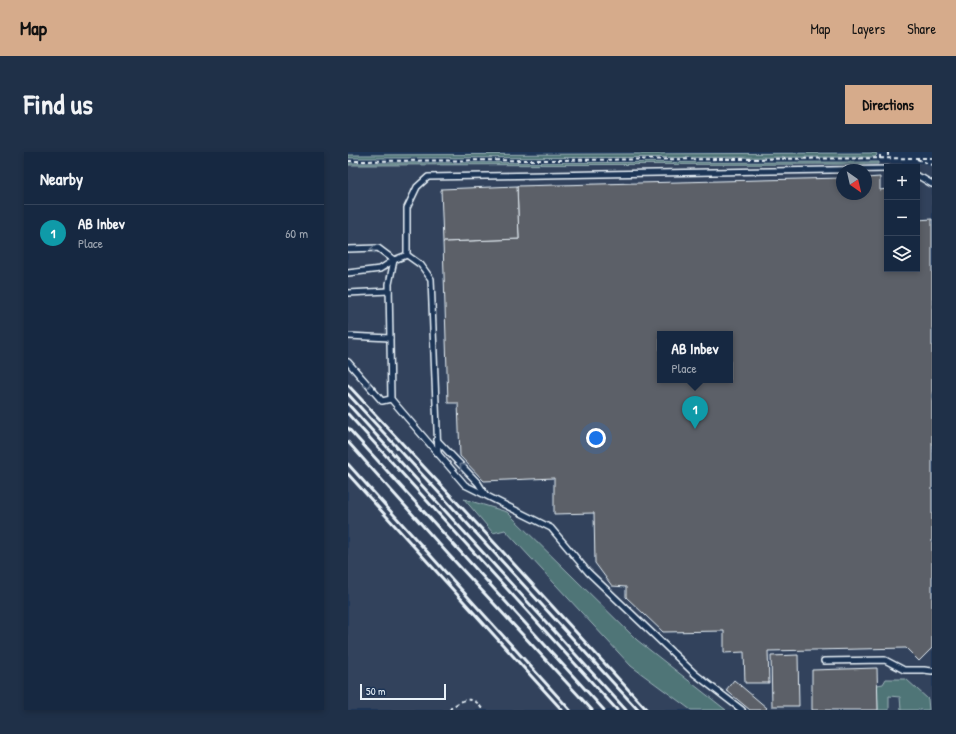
<!DOCTYPE html>
<meta charset="utf-8">
<style>
body{margin:0;font-family:"Patrick Hand",sans-serif;background:#1f3048;color:#f1f3f6}
.controls{position:absolute;right:12px;top:12px;display:grid;overflow:hidden;border-radius:0px;box-shadow:0 2px 6px #0003}
.controls button{width:36px;height:36px;display:grid;place-items:center;padding:0;border:0;border-bottom:1px solid #35445a;background:#162841;color:#f1f3f6;font:20px sans-serif}
.compass{position:absolute;left:488px;top:12px;width:36px;height:36px;border-radius:50%;background:#162841;box-shadow:0 2px 6px #0003;rotate:146deg}
.scale{position:absolute;left:12px;bottom:10px;width:86px;box-sizing:border-box;padding-left:4px;border:2px solid #e8f1f8;border-top:0;font-size:11px;line-height:14px;white-space:nowrap;color:#e8f1f8;-webkit-text-stroke:3px #1d3557;paint-order:stroke}
.you{position:absolute;left:248px;top:286px;width:14px;height:14px;margin:-10px;border:3px solid #fff;border-radius:50%;background:#1a73e8;box-shadow:0 0 0 6px #1a73e833}
.badge{display:grid;place-items:center;width:26px;height:26px;border-radius:50%;background:#d6ab8b;color:#fff;font-size:13px;font-weight:700}
.pin{position:absolute;translate:-50% -33px;filter:drop-shadow(0 1px 2px #0008)}
.pin::after{content:'';position:absolute;top:21px;width:14px;height:12px;background:inherit;clip-path:polygon(0 0,100% 0,50% 100%)}
.popup{position:absolute;left:309px;top:179px;width:76px;height:52px;box-sizing:border-box;display:grid;place-content:center;border-radius:0px;background:#162841;filter:drop-shadow(0 1px 3px #0005);font-size:13px;white-space:nowrap;color:#9ea6b1}
.popup b{font-size:15px;color:#f1f3f6}
.popup::after{content:'';position:absolute;left:50%;top:100%;margin-left:-8px;border:8px solid transparent;border-top-color:#162841}
.list{margin:0;padding:0;list-style:none}
h2{display:flex;justify-content:space-between;align-items:center;height:52px;margin:0;padding:0 16px;font-size:17px}
h2 small{font-size:13px;font-weight:400;color:#9ea6b1}
.list li{display:grid;grid-template-columns:26px 1fr auto;gap:12px;align-items:center;box-sizing:border-box;height:56px;padding:0 16px;border-top:1px solid #35445a}
.list b{display:block;font-size:15px;white-space:nowrap}
.list p{margin:0;font-size:13px;white-space:nowrap;color:#9ea6b1}
.list em{font-size:13px;font-style:normal;color:#9ea6b1}
.icon{flex:none;width:22px;height:22px;fill:none;stroke:currentColor;stroke-width:2;stroke-linecap:round;stroke-linejoin:round}
.map{position:relative;flex:none;width:584px;height:558px;overflow:hidden;border-radius:0px}
header{display:flex;align-items:center;gap:24px;box-sizing:border-box;height:56px;padding:0 20px;background:#d6ab8b;color:#111}
header strong{font-size:19px}
nav{display:flex;gap:22px;margin-inline-start:auto;font-size:14px}
.intro{display:flex;align-items:center;justify-content:space-between;box-sizing:border-box;height:96px;padding:0 24px}
h1{margin:0;font-size:28px}
.button{padding:10px 18px;border-radius:0px;background:#d6ab8b;color:#111;font-size:14px;font-weight:700}
main{display:flex;gap:24px;padding:0 24px}
aside{flex:1;background:#162841;border-radius:0px;box-shadow:0 2px 6px #0003}
.map>svg:first-child{display:block}
</style>
<header>
<strong>Map</strong>
<nav><a>Map</a><a>Layers</a><a>Share</a></nav>
</header>
<div class="intro"><h1>Find us</h1><a class="button">Directions</a></div>
<main>
<aside>
<h2>Nearby<small></small></h2>
<ul class="list">
<li><span class="badge" style="background:#0f9aa8">1</span><div><b>AB Inbev</b><p>Place</p></div><em>60 m</em></li>
</ul>
</aside>
<div class="map">
<svg width="584" height="558" viewBox="0 0 584 558">
<rect width="100%" height="100%" fill="#1d3557"/>
<filter id="ink" filterUnits="userSpaceOnUse"><feTurbulence type="fractalNoise" baseFrequency=".025" numOctaves="2"/><feDisplacementMap in="SourceGraphic" scale="8" xChannelSelector="R" yChannelSelector="G"/><feConvolveMatrix kernelMatrix="1 2 1 2 8 2 1 2 1" color-interpolation-filters="sRGB"/></filter>
<g filter="url(#ink)">
<!-- built -->
<path fill="#30425c" fill-rule="evenodd" d="M575,11L584,15V558H378L289,488L159,360L117,347L145,381L157,378L283,514L343,558H0V13ZM539,15H569V117H539ZM494,18H518V42H494ZM312,182H382V228H312Z"/>
<!-- green -->
<g fill="#507577" stroke="#9cb3b8">
<polygon points="528,1 529,3 527,5 0,6 0,3"/>
<polygon points="530,10 530,12 0,13 0,11"/>
<polygon points="116,347 159,360 289,488 378,558 343,558 283,514 157,378 145,381"/>
<polygon points="538,527 558,527 580,547 581,558 553,558 552,545 541,544 541,558 530,558 529,533 535,532"/>
</g>
<!-- building -->
<g fill="#5c6067" stroke="#e8f1f8" fill-rule="evenodd">
<path d="M532,25V38L539,37V117H569V68L584,67V496L571,509L558,496L420,499L421,531H397L396,500L376,501V479L315,480L278,445V435L264,434L247,411L246,361L206,362V326L136,329L112,304L110,251H100L95,90L171,87L169,34L494,26V42H518V26ZM312,182H382V228H312Z"/>
<polygon points="169,34 171,87 95,90 93,37"/>
<polygon points="450,503 451,554 424,554 423,504"/>
<polygon points="529,516 530,558 464,558 464,518"/>
<polygon points="386,528 419,556 417,558 402,558 378,538"/>
</g>
<g fill="none" stroke-linecap="round" stroke-linejoin="round">
<defs>
<g id="lane">
<polyline points="569,24 574,26 584,32"/>
<polyline points="0,97 30,96 46,108"/>
<polyline points="46,108 41,132 43,247 117,333 203,376 240,420 347,522 394,558"/>
<polyline points="0,121 32,117 46,108 59,103"/>
<polyline points="0,141 41,139"/>
<polyline points="0,184 42,186"/>
<polyline points="0,210 34,249 43,247"/>
<polyline points="89,288 130,331 137,342"/>
<polyline points="90,302 83,127 73,113 59,103 59,56 69,35 80,25 539,17"/>
<polyline points="476,509 537,508 556,518 576,518 584,519"/>
</g>
</defs>
<!-- lane casing -->
<use href="#lane" stroke="#e8f1f8" stroke-width="8"/>
<!-- path -->
<g stroke="#e8f1f8" stroke-width="2" stroke-dasharray="4 3" stroke-linecap="butt">
<polyline points="540,0 540,7"/>
<polyline points="532,7 532,0"/>
<polyline points="569,7 584,13"/>
<polyline points="0,9 584,6"/>
<path d="M102,558L103,556C110,551 119,544 128,550C131,552 133,556 135,558"/>
</g>
<!-- lane -->
<use href="#lane" stroke="#1d3557" stroke-width="5"/>
<!-- rail -->
<g stroke="#e8f1f8" stroke-width="3">
<polyline points="0,233 155,400 299,558"/>
<polyline points="0,242 150,405 290,558"/>
<polyline points="0,252 278,558"/>
<polyline points="0,262 269,558"/>
<polyline points="0,276 256,558"/>
<polyline points="0,290 100,402 244,558"/>
<polyline points="0,312 222,558"/>
<polyline points="0,322 214,558"/>
</g>
</g>
<!-- one-way arrows -->
<defs><path id="oneway-chevron" d="M-2-3.5L2.5 0L-2 3.5" fill="none" stroke-width="1.6" stroke-linecap="round" stroke-linejoin="round"/></defs>
<g stroke="#64778f">
<use href="#oneway-chevron" transform="translate(25 97) rotate(-177)"/>
<use href="#oneway-chevron" transform="translate(20 233) rotate(50)"/>
<use href="#oneway-chevron" transform="translate(114 314) rotate(-133)"/>
</g>
</g>
</svg>
<div class="controls">
<button>+</button>
<button>−</button>
<button><svg class="icon" aria-label="layers" viewBox="0 0 24 24"><path d="M12 4l9 5-9 5-9-5zM3 14l9 5 9-5"/></svg></button>
</div>
<svg class="compass" viewBox="-18 -18 36 36"><path d="M0-13l5 13h-10z" fill="#e53935"/><path d="M0 13l5-13h-10z" fill="#9ea6b1"/></svg>
<div class="scale">50 m</div>
<div class="you"></div>
<div class="pin badge" style="left:347px;top:277px;background:#0f9aa8">1</div>
<div class="popup"><b>AB Inbev</b>Place</div>
</div>
</main>
